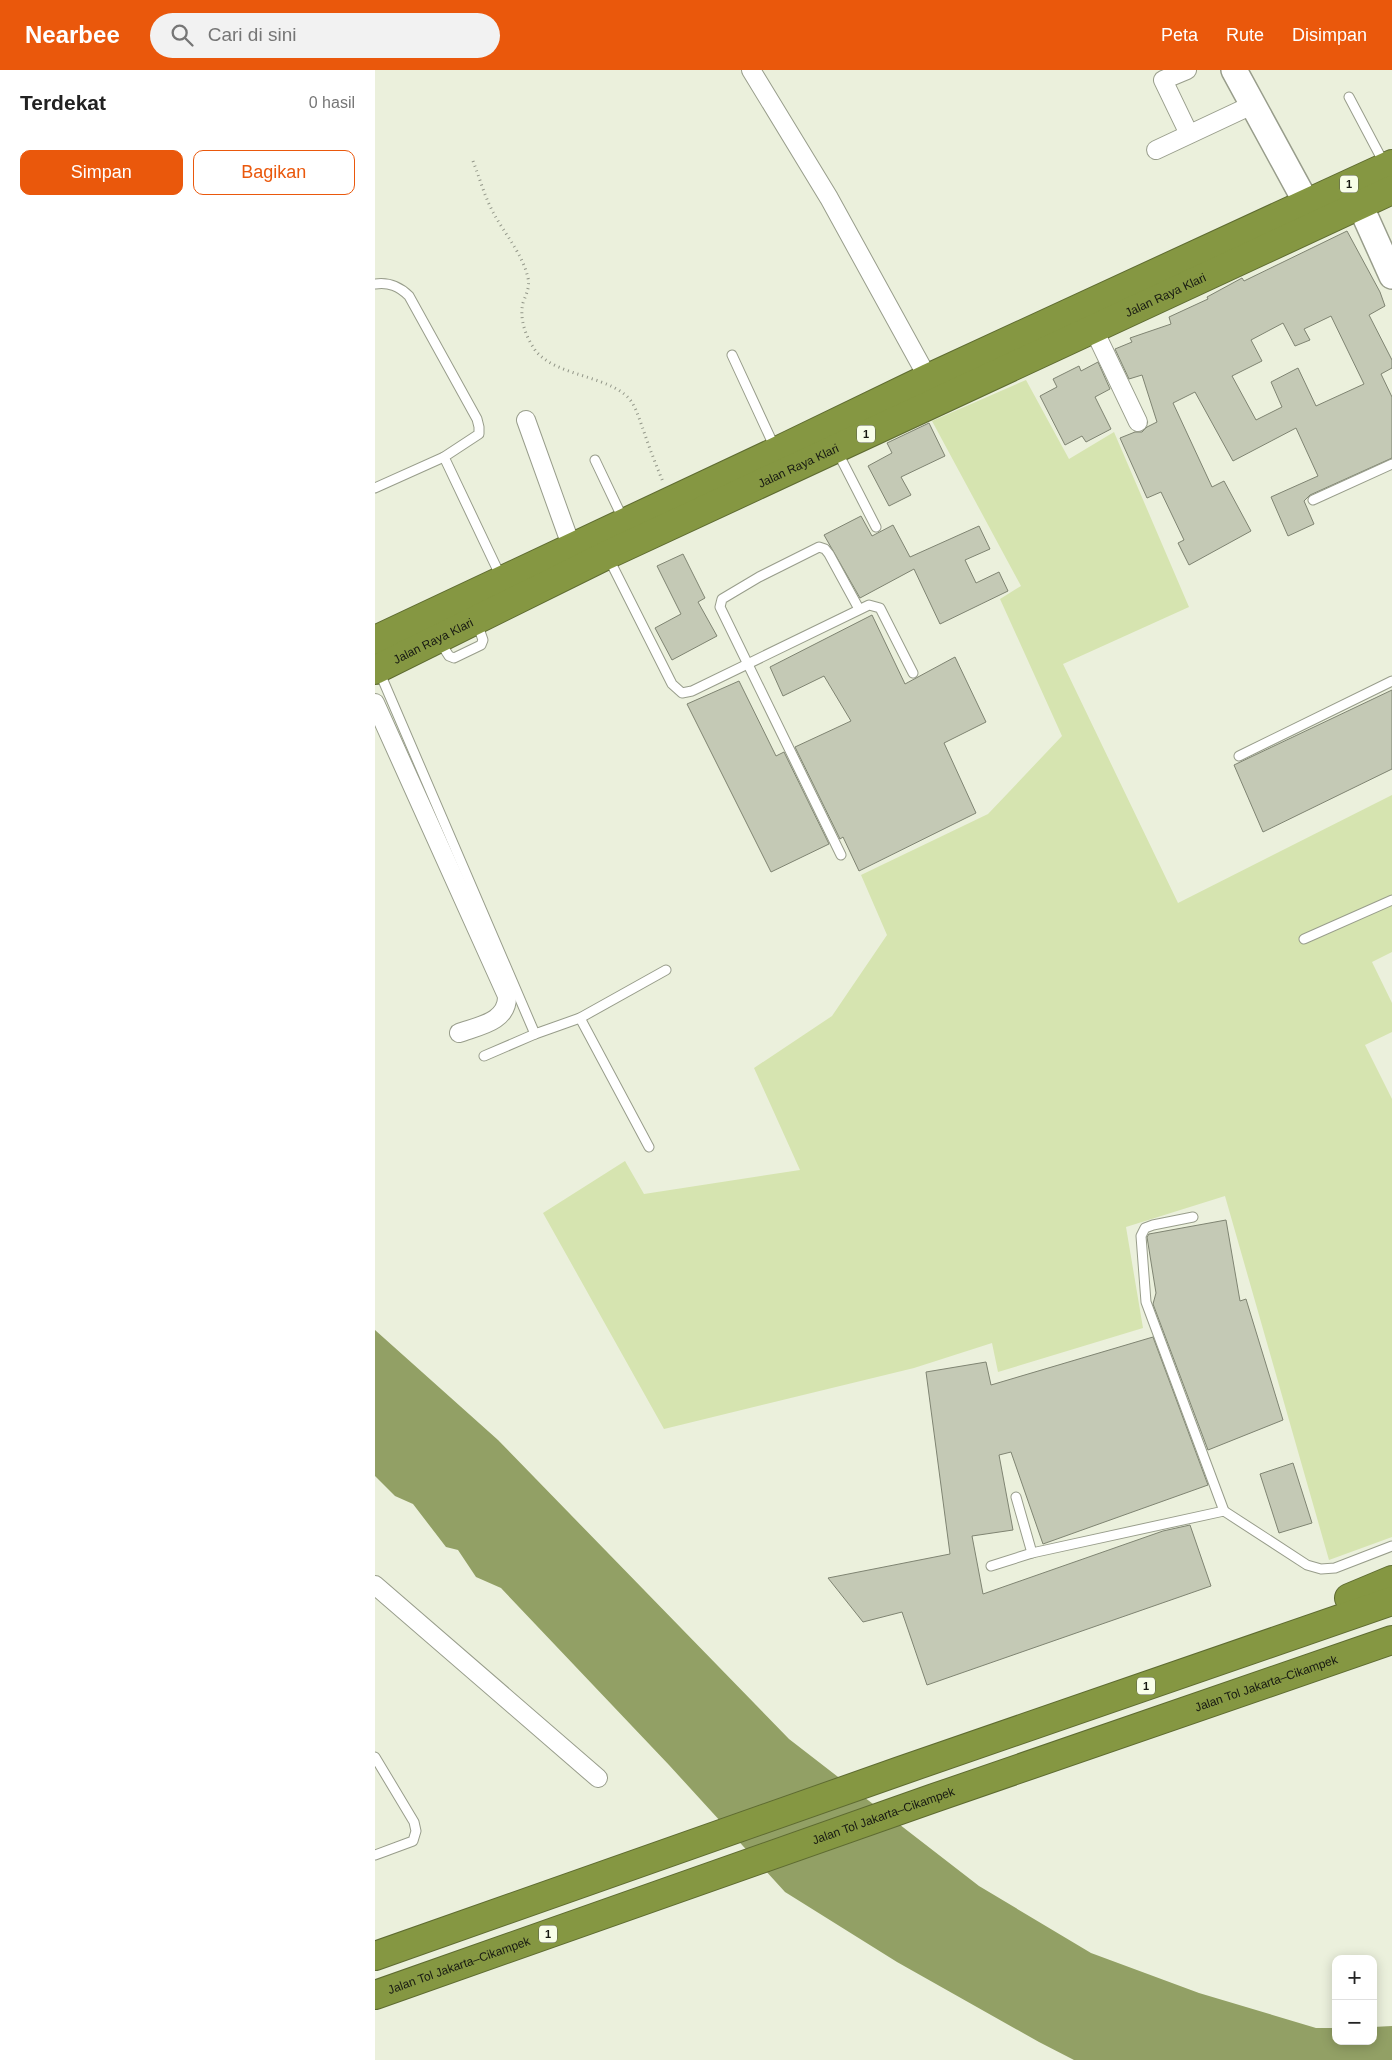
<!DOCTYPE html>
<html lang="id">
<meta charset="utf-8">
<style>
body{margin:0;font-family:Helvetica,sans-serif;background:#f2f2f2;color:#222}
.controls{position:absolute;right:15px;bottom:15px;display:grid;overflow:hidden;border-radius:10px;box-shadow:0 2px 12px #0003}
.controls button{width:45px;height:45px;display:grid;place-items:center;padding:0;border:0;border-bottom:1px solid #e0e0e0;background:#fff;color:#222;font:25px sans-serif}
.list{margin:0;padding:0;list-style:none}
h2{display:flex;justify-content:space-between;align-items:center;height:65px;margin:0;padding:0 20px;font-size:21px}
h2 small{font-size:16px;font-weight:400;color:#767676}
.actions{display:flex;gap:10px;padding:15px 20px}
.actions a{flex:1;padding:11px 0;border:1px solid #ea580c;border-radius:10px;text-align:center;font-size:18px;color:#ea580c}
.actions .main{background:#ea580c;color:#fff}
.icon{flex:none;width:28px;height:28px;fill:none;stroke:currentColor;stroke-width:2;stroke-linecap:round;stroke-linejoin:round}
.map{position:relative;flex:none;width:1017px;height:1990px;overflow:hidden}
header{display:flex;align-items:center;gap:30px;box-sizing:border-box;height:70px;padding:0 25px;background:#ea580c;color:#fff}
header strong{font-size:24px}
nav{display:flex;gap:28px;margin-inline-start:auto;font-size:18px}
.search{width:350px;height:45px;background:#f2f2f2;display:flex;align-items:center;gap:12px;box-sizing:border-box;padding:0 18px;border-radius:28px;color:#767676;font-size:19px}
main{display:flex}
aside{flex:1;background:#fff}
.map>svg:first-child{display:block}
</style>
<header>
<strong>Nearbee</strong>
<div class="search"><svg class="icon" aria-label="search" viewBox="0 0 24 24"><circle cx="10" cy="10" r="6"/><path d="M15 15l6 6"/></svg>Cari di sini</div>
<nav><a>Peta</a><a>Rute</a><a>Disimpan</a></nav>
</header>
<main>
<aside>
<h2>Terdekat<small>0 hasil</small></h2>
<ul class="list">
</ul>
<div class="actions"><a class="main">Simpan</a><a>Bagikan</a></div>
</aside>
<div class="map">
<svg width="1017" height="1990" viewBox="0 0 1017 1990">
<rect width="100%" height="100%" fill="#ebf0dc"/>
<!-- green -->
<polygon fill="#d6e4b0" points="651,310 694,389 739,362 814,537 688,594 803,833 1017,725 1017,882 997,892 1017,933 1017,962 990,975 1017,1029 1017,1467 954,1490 850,1126 751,1157 768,1258 623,1302 617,1273 539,1298 289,1359 168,1143 250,1091 269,1124 425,1100 379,998 457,946 512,865 486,805 613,744 687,666 625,529 646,516 557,351"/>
<!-- water -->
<polygon fill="#92a065" points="0,1260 123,1370 414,1669 604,1816 716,1883 824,1923 941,1958 961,1958 961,1971 998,1971 998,1957 1017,1956 1017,1990 699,1990 664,1972 522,1892 410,1822 294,1695 126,1518 101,1507 83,1480 71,1477 38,1434 20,1426 0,1406"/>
<!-- building -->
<g fill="#c4c9b5" stroke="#7f8472" fill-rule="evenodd">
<path d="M972,161L1005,222L1010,236L994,245L1017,290V298L1006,304L1017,327V388L935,425L929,431L939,454L913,466L896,427L943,406L921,358L858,391L820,322L798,333L837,417L849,411L876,461L814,495L803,473L809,470L786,422L772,428L745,368L760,362H767L772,357L782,352L767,305L754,309L740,279L757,272L755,268L796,254L794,247L833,229L832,227L867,208L869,211ZM956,246L989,314L941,336L923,298L896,312L907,337L881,350L857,306L887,291L876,270L908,253L920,276L935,270L929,259Z"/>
<polygon points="723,292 735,319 720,327 736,359 711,372 707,366 690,375 665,326 682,317 678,309 704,296 706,301"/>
<polygon points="554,353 570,386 526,407 536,425 514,436 493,396 517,383 512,373"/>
<polygon points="486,446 497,466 518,455 535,487 604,456 615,479 590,490 601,513 624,502 633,521 565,554 539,499 485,528 449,465"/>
<polygon points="308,484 330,528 323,532 342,566 297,590 280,558 306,544 282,496"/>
<polygon points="497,545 530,614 580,587 611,652 569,673 601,743 484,801 468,767 465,769 420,677 476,651 449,606 408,626 395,597"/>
<polygon points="364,611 401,686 409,682 454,774 396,802 312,634"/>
<polygon points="1017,620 1017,699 888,762 859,695"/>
<polygon points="851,1150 865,1231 871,1229 908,1350 833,1380 778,1234 781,1223 772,1167 774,1164"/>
<polygon points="778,1267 833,1415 668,1474 636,1382 624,1385 638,1460 597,1466 608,1524 788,1461 815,1455 836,1516 552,1615 527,1542 488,1552 453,1508 575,1484 551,1302 611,1292 616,1315"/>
<polygon points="918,1393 937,1453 904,1463 885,1404"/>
</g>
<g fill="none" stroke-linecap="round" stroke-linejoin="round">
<defs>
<g id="lane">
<polyline points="974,27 1010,95"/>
<path d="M0,214C14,212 24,216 34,226L102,349L104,357V364L69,387L126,507"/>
<polyline points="357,285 400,378"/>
<polyline points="462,381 501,457"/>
<polyline points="220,390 249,451"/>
<polyline points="0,418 69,387"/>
<polyline points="938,430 1017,394"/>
<polyline points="233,487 297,614 307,623 317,621 494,535 505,538 538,603"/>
<polyline points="65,572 74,586 79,588 106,575 108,570 102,553"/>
<polyline points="4,601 160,964 205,948 291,900"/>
<polyline points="864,686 1017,611"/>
<polyline points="466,785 345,537 347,529 384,507 444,477 450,479 454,484 484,539"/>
<polyline points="929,869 1017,830"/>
<polyline points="205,948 274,1077"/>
<polyline points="109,986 160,964"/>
<polyline points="818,1147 778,1155 770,1158 766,1166 771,1232 849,1441"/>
<polyline points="641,1427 657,1483"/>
<polyline points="616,1496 657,1483 849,1441 932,1495 946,1499 960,1498 1017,1476"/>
<polyline points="0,1687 39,1752 41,1761 38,1771 0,1785"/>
</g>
<g id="street">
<polyline points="376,0 454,128 553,308"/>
<polyline points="812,0 788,10 814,64"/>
<polyline points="781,80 877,35"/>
<polyline points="719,260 763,352"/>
<polyline points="151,350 197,478"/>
<path d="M0,633L132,926C133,952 103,956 84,963"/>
<polyline points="0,1515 223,1708"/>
</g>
<g id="secondary">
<polyline points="859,0 932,134"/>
<polyline points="985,135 1017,206"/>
</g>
<g id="highway">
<polyline points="0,570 402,381 553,308 1017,94"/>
<path id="s1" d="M0,600L232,485L1017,120"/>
<polyline points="974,1528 1017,1510"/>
<polyline points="0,1886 525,1701 1017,1531"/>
<path id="s2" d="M0,1925L559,1728L1017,1570"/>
</g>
</defs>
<!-- lane casing -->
<use href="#lane" stroke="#989d8b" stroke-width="11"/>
<!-- street casing -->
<use href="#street" stroke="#989d8b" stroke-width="20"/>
<!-- secondary casing -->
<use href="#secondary" stroke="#989d8b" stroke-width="28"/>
<!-- highway casing -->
<use href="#highway" stroke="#5e6b31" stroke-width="30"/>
<!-- path -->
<path stroke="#939789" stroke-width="3" stroke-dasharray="1 4" stroke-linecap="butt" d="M98,91C105,109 110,128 119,144C130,164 148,185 153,208C155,218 151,224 148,233C144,249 151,267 160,280C181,308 241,305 258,334C262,341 265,351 268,359C274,377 281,395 288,412"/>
<!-- lane -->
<use href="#lane" stroke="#fff" stroke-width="9"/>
<!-- street -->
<use href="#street" stroke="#fff" stroke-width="18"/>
<!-- secondary -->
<use href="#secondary" stroke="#fff" stroke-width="25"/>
<!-- highway -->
<use href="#highway" stroke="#859742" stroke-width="28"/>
</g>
<g text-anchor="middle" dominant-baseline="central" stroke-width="4" stroke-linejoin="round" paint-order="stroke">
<!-- shield labels -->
<g fill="#f8fee9" stroke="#5a5e52" stroke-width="1">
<rect x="965" y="105.5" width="18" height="17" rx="4"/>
<rect x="482" y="355.5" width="18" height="17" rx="4"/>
<rect x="762" y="1607.5" width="18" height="17" rx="4"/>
<rect x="164" y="1855.5" width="18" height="17" rx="4"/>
</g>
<g font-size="11" font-weight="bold" fill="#171912">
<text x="974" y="114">1</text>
<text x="491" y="364">1</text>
<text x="771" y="1616">1</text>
<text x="173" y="1864">1</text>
</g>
<!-- street labels -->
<g font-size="12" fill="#171912" stroke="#f8fee9">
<text stroke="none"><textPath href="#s1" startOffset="875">Jalan Raya Klari</textPath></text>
<text stroke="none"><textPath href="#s1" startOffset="470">Jalan Raya Klari</textPath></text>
<text stroke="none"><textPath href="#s1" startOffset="65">Jalan Raya Klari</textPath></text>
<text stroke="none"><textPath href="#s2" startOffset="944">Jalan Tol Jakarta–Cikampek</textPath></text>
<text stroke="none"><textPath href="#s2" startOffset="539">Jalan Tol Jakarta–Cikampek</textPath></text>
<text stroke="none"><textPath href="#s2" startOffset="89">Jalan Tol Jakarta–Cikampek</textPath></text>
</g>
</g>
</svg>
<div class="controls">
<button>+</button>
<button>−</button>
</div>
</div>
</main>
